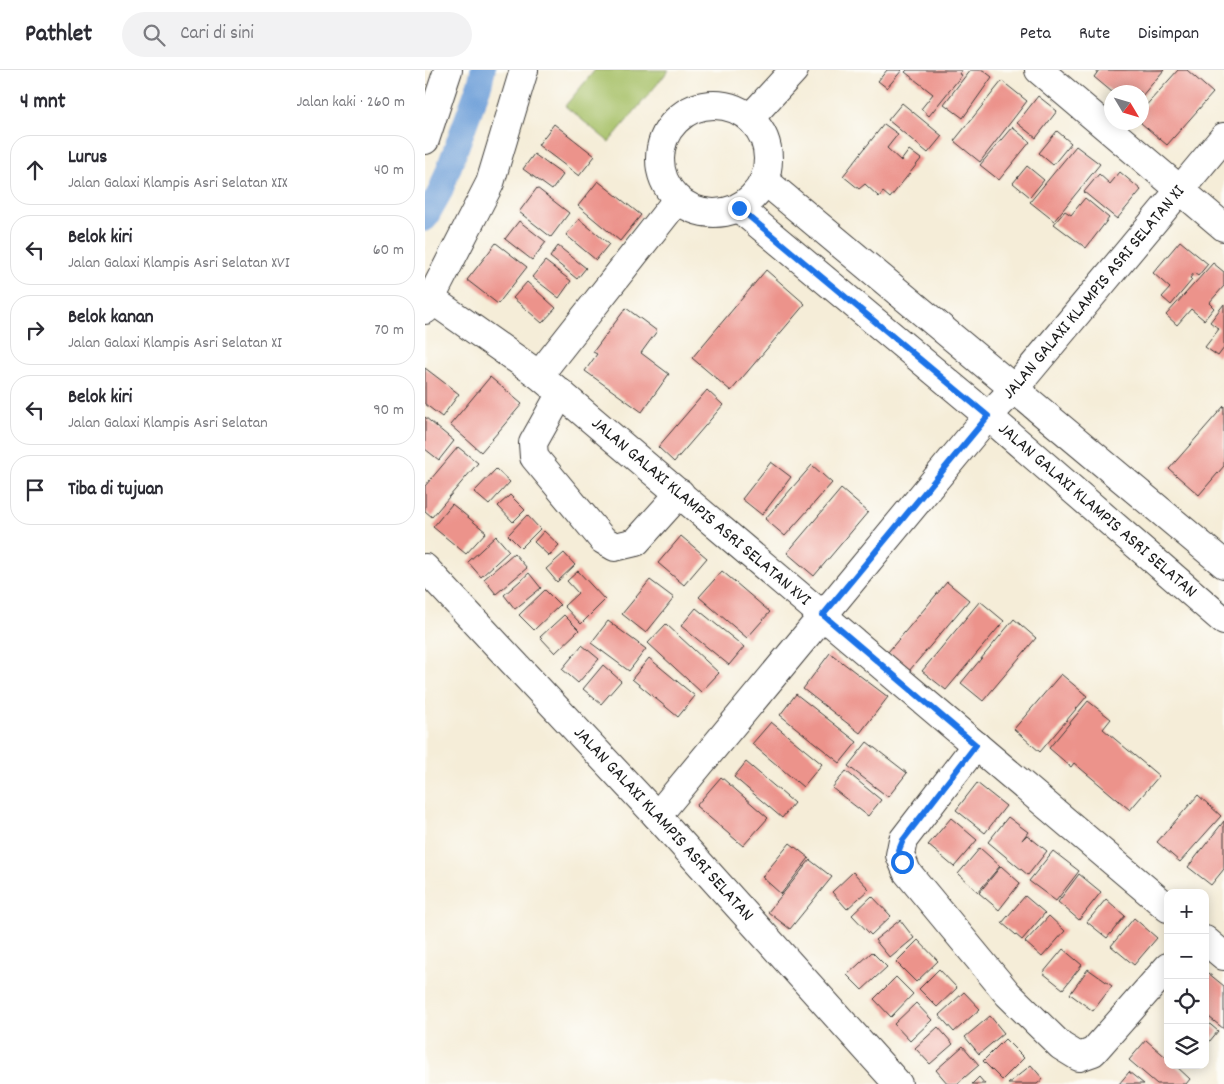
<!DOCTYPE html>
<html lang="id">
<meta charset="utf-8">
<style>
body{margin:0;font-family:Dekko,sans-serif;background:#f2f2f3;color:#2b2b33}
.controls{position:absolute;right:15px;bottom:15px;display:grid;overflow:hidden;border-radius:10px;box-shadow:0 2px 12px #0003}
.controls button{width:45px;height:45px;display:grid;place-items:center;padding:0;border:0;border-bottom:1px solid #e1e1e2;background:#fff;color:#2b2b33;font:25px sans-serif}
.compass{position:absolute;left:679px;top:15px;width:45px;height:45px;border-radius:50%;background:#fff;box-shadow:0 2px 12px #0003;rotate:128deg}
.stop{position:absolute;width:15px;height:15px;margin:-11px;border:4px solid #1a73e8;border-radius:50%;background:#fff}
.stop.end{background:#1a73e8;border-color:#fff;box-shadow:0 1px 5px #0008}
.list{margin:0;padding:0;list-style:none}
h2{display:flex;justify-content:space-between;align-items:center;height:65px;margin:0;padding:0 20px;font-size:21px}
h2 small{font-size:16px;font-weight:400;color:#7c7c81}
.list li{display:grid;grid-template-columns:32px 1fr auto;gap:15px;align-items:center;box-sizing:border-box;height:70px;margin:0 10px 10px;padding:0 10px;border:1px solid #e1e1e2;border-radius:20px}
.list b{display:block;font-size:19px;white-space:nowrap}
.list p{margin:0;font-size:16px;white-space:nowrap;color:#7c7c81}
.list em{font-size:16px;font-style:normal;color:#7c7c81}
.icon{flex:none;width:28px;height:28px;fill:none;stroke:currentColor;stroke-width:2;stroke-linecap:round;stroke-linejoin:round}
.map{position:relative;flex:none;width:799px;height:1014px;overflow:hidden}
header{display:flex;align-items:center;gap:30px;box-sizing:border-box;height:70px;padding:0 25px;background:#fff;border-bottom:1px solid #e1e1e2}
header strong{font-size:24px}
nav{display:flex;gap:28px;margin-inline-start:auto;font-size:18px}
.search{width:350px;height:45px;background:#f2f2f3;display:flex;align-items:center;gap:12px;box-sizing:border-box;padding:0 18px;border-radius:28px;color:#7c7c81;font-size:19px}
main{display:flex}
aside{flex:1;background:#fff}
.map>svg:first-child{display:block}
</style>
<header>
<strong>Pathlet</strong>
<div class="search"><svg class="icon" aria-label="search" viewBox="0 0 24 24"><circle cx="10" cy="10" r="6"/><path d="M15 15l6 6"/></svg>Cari di sini</div>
<nav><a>Peta</a><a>Rute</a><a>Disimpan</a></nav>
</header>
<main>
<aside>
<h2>4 mnt<small>Jalan kaki · 260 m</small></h2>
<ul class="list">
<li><svg class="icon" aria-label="ahead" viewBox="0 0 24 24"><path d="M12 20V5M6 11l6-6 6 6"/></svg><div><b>Lurus</b><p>Jalan Galaxi Klampis Asri Selatan XIX</p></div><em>40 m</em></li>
<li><svg class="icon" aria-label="left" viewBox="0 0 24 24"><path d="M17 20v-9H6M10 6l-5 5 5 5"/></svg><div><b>Belok kiri</b><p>Jalan Galaxi Klampis Asri Selatan XVI</p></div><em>60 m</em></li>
<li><svg class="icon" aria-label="right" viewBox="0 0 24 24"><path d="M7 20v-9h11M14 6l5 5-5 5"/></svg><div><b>Belok kanan</b><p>Jalan Galaxi Klampis Asri Selatan XI</p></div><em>70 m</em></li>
<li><svg class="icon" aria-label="left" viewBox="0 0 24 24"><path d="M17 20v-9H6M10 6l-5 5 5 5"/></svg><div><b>Belok kiri</b><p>Jalan Galaxi Klampis Asri Selatan</p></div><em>90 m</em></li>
<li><svg class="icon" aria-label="arrive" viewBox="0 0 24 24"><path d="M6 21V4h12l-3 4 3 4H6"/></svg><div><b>Tiba di tujuan</b></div></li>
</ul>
</aside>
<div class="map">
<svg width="799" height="1014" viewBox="0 0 799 1014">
<rect width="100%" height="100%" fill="#fdfcf7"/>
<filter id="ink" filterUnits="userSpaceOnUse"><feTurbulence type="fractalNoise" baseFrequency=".02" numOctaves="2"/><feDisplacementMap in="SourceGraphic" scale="10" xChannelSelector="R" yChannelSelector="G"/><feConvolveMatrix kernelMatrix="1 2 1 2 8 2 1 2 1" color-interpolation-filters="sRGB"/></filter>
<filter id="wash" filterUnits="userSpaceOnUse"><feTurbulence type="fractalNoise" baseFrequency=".0096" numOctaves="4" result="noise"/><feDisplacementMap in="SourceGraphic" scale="20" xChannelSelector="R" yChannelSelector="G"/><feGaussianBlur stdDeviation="1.12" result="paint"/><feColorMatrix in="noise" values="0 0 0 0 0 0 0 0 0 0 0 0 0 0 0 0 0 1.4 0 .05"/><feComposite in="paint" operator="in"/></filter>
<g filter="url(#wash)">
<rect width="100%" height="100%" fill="#f5edd8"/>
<!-- green -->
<polygon fill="#a6c066" stroke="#616e41" points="170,0 244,0 184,72 140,36"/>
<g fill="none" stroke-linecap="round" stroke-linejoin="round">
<!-- canal -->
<polyline stroke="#6fa0d9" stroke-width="25" points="0,149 15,122 55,13 58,0"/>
</g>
<g id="blocks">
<!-- building -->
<g fill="#ec938b">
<polygon points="462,0 477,0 462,18 453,11"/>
<polygon points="482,0 537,0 534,4 537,5 504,46 496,39 508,24 480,2"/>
<polygon points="545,0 558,0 567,7 538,48 519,34"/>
<polygon points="674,0 739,0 716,27 716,22 687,22 669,7"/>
<polygon points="753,0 762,0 788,23 742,75 716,53 716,41"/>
<polygon points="577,11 602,31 555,92 529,71"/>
<polygon points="613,26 632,41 611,68 592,53"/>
<polygon points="477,33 517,66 503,83 463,50"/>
<polygon points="129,54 170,86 154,106 113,75"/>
<polygon points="459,54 473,64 462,78 476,91 484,80 496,89 465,128 458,122 454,127 440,114 434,119 418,106"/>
<polygon points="587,57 605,72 574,110 555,95"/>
<polygon points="632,61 646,73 628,95 614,83"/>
<polygon points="651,76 675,94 629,151 605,132"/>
<polygon points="109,84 138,105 127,120 98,99"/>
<polygon points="602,96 619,110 605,127 588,113"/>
<polygon points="695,102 716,120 692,149 659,122 674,104 685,114"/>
<polygon points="173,111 216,145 195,171 153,136"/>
<polygon points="112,118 144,143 126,167 94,142"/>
<polygon points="660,128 684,148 661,178 629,154 640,141 646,145"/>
<polygon points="154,149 184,174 171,190 141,165"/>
<polygon points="94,151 121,172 107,190 80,169"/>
<polygon points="755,171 783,194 773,206 769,203 765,208 767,210 746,235 737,227 745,218 728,203"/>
<polygon points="71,173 102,197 73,234 42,210"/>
<polygon points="133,176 161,198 152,209 125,187"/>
<polygon points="120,191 146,211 134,228 107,207"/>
<polygon points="788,193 799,202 799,216 784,233 789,238 779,250 766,239 752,255 741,245"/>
<polygon points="341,200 380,234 306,321 267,288"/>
<polygon points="102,212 131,238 117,253 88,228"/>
<polygon points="799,234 799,278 793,286 780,277 794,259 785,252"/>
<polygon points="201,238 232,261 216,283 244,304 217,342 160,301 172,284 168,282"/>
<polygon points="0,298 34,324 17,347 0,334"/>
<polygon points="65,307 97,334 56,382 25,355"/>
<polygon points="282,320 298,335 249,392 233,377"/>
<polygon points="799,336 799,396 774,425 744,399"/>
<polygon points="0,347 29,371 14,390 0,379"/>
<polygon points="33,377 53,393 7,447 0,441 0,416"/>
<polygon points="346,392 366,407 337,445 317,429"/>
<polygon points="387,395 407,413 360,466 340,449"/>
<polygon points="71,399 85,412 64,435 49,422"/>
<polygon points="416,419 443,442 389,506 362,483"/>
<polygon points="85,425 100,440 88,452 73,436"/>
<polygon points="27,434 61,462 41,484 8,457"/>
<polygon points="102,445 115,459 96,478 83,465"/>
<polygon points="119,461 134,475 124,486 109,472"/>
<polygon points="71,466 84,481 56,507 43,492"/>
<polygon points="256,466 282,488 259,515 233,493"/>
<polygon points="89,483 102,498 71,524 59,509"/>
<polygon points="139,483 150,495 132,512 121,499"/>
<polygon points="153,501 180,530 156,554 139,536 153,523 142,511"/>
<polygon points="297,501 345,542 322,568 274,527"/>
<polygon points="104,503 116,518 90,539 79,525"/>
<polygon points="225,510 249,528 221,563 197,544"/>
<polygon points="522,512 544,530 484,601 463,582"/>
<polygon points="120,520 135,535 109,560 94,545"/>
<polygon points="555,531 579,551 521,620 497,601"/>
<polygon points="271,538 319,577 304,595 256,556"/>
<polygon points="139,545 154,560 130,583 115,567"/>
<polygon points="589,549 611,568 558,631 536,613"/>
<polygon points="183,551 221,579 204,601 166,573"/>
<polygon points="241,554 294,603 276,622 223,573"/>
<polygon points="157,575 174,589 153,613 137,599"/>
<polygon points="405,583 463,627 435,663 378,619"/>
<polygon points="224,588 270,626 253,647 207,609"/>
<polygon points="178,595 196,611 176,634 158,619"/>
<polygon points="636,604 662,626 615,682 589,659"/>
<polygon points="371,624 432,672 415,693 355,645"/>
<polygon points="663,631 686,649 678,659 734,706 705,740 649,693 646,697 624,678"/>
<polygon points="346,652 397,694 378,717 327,674"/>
<polygon points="442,672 482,703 463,727 423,696"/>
<polygon points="321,692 369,733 357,748 309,707"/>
<polygon points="421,701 456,730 443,746 407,718"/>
<polygon points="296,707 343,748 318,776 271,736"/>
<polygon points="552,713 581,736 560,763 531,740"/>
<polygon points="773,725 796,746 755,792 732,772"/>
<polygon points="583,747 603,762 597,770 602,765 622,781 603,805 563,772"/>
<polygon points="526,748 552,770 529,797 503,775"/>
<polygon points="799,751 799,799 786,815 763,797"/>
<polygon points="365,773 384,788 356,824 337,807"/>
<polygon points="555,778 575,796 553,822 533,804"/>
<polygon points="628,781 654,801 631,831 604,811"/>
<polygon points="385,790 407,807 365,859 343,842"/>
<polygon points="576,796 595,813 574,840 554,823"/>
<polygon points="428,802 444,819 422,839 407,822"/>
<polygon points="654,804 676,822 654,850 633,832"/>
<polygon points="447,826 466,846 446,865 427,845"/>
<polygon points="600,826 620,843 597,870 577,853"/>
<polygon points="681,829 700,846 682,868 662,852"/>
<polygon points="624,846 640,861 617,887 600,872"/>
<polygon points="709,848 732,868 709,895 686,876"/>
<polygon points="475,850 489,868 465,888 450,870"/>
<polygon points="493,870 513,891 491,912 471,892"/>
<polygon points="638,879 657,895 638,919 618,903"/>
<polygon points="447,882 462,897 437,920 422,905"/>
<polygon points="514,899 532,918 512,937 494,919"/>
<polygon points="663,899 687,916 668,941 645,924"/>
<polygon points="783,903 799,916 799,959 780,944 780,907"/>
<polygon points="471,907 488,924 466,947 449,929"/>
<polygon points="539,922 555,939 529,962 514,945"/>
<polygon points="491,933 507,950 485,971 469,954"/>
<polygon points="565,946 579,963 554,984 540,967"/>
<polygon points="780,950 793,961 780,977"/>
<polygon points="513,957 528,974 505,994 490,978"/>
<polygon points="580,969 599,988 577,1010 558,991"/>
<polygon points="721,970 743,989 743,995 750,995 765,1009 761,1014 732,1014 704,990"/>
<polygon points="538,976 554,995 532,1014 523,1014 511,1000"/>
<polygon points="606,995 618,1009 612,1014 583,1014"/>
<polygon points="704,1002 719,1014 694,1014"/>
<polygon points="554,1007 560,1014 547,1014"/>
</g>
</g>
</g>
<g filter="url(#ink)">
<use href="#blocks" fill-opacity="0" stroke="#3d3b38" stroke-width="1"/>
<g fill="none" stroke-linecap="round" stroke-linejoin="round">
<defs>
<g id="minor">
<polyline points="614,0 799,157"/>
<circle cx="289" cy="89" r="54"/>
<polyline points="325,48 369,0"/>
<polyline points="0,70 23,0"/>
<polyline points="339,110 799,494"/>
<path id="s1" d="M314,138L563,346L799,551"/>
<path id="s2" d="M6,229L114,305L743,838"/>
<polyline points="0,240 65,113 99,0"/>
<polyline points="114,305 252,130"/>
<polyline points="136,323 108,373 109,387 178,470 190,477 211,472 255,423"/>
<path id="s3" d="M0,498L232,746L473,1014"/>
<polyline points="551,675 478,770 475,785 482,802 583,924 636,976 654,987 668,982 743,897"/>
<path id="s4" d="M232,746L563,346L589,319L799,67"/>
<polyline points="780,870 799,886"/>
</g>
</defs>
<!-- minor casing -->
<use href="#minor" stroke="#3d3b38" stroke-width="30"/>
<!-- minor -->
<use href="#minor" stroke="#fff" stroke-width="28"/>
</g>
</g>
<g fill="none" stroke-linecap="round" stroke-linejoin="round" filter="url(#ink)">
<!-- route -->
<polyline stroke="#1a73e8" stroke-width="6" points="314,138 563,346 398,545 551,675 478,770 474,780 477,792"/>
</g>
<g text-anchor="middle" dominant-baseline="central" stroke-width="5" stroke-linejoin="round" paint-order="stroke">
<!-- street labels -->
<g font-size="18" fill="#1c1c1c" stroke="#fdfcf7">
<text stroke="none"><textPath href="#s4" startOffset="682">JALAN GALAXI KLAMPIS ASRI SELATAN XI</textPath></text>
<text stroke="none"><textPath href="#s1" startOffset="469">JALAN GALAXI KLAMPIS ASRI SELATAN</textPath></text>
<text stroke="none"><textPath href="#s2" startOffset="344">JALAN GALAXI KLAMPIS ASRI SELATAN XVI</textPath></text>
<text stroke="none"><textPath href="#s3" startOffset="350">JALAN GALAXI KLAMPIS ASRI SELATAN</textPath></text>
</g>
</g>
</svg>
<div class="controls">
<button>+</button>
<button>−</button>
<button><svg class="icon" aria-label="locate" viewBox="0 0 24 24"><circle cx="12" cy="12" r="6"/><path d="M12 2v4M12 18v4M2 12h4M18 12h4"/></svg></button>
<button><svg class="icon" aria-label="layers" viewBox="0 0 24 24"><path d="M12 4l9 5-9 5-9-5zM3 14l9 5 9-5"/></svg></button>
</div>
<svg class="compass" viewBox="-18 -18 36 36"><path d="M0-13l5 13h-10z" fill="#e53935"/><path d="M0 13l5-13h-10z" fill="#7c7c81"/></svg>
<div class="stop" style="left:477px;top:792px"></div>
<div class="stop end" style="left:314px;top:138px"></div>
</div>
</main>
